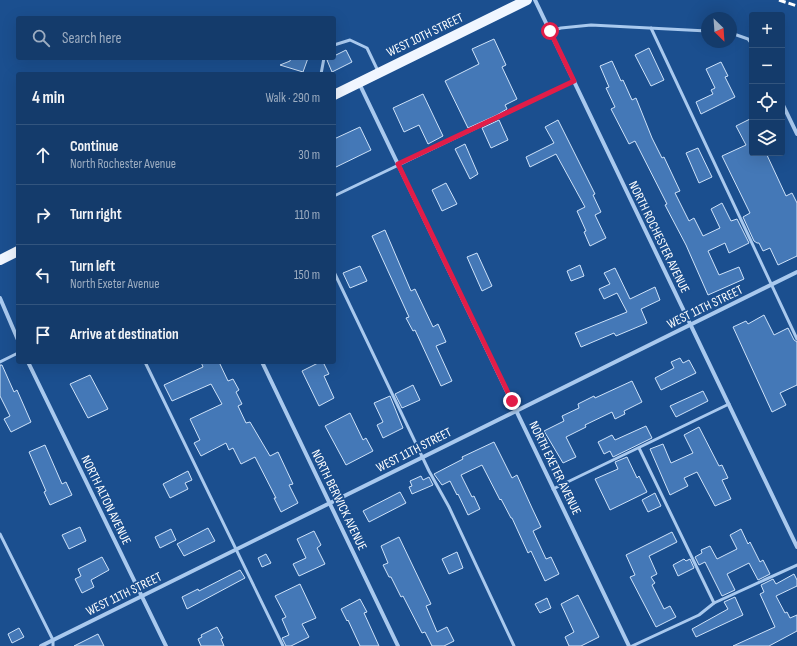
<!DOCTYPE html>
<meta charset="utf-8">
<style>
body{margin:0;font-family:"Sofia Sans Condensed",sans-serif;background:#1d4271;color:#f1f3f6}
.controls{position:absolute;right:12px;top:12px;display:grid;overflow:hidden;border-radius:4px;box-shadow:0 4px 16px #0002}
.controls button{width:36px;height:36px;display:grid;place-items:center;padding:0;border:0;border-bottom:1px solid #33557e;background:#143b6b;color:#f1f3f6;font:20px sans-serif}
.compass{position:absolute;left:701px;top:12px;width:36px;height:36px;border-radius:50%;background:#143b6b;box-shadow:0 4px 16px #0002;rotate:155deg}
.stop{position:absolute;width:12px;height:12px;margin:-9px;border:3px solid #e11d48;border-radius:50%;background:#fff}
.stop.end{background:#e11d48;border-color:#fff;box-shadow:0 1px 4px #0008}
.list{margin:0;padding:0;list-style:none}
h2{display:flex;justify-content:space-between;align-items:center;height:52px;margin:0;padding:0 16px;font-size:17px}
h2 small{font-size:13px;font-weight:400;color:#9dadc1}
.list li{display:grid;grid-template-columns:26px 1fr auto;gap:12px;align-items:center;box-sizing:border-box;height:60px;padding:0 16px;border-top:1px solid #33557e}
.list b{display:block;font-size:15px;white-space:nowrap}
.list p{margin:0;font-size:13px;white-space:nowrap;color:#9dadc1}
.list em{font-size:13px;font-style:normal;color:#9dadc1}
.icon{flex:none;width:22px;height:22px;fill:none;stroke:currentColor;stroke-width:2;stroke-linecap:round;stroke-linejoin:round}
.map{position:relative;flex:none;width:797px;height:646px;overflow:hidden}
.search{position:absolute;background:#143b6b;box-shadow:0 4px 16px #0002;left:16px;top:16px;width:320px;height:44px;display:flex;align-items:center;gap:10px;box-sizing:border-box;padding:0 14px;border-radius:4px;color:#9dadc1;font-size:15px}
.panel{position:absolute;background:#143b6b;box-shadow:0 4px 16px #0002;left:16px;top:72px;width:320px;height:292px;border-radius:4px}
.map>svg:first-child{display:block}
</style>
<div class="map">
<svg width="797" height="646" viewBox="0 0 797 646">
<rect width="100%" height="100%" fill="#1b4f8f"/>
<!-- building -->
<g fill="#4478b7" stroke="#cfe3fa">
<polygon points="494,39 506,65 502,67 517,99 505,105 507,109 497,115 468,128 445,81 479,64 472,49"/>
<polygon points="649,48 664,80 651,86 635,55"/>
<polygon points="346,50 352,62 332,72 327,60 334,58 334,56"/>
<polygon points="291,58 308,58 303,72 280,65 290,61"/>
<polygon points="612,61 621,81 623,80 632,100 636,98 652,138 662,158 664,157 680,191 675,193 689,221 694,218 703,236 720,228 711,209 722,203 731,221 737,219 749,243 729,253 725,243 708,251 719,275 739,267 744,279 708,295 686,245 665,205 667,204 635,141 629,144 611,109 615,107 606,88 609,87 600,66"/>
<polygon points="721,62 728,76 725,77 735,97 701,114 696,102 713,94 711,90 715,88 706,69"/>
<polygon points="423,94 443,136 428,144 419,125 404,132 393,108"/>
<polygon points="752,118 752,153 766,153 786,196 792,193 797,203 797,256 778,265 770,248 763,251 759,243 757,243 754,241 743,217 750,213 722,156 746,145 736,126"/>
<polygon points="499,120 508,140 491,148 482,128"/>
<polygon points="558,120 595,194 593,195 601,212 595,215 606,238 590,246 584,232 586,231 577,211 585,207 556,154 530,167 526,157 554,143 545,127"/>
<polygon points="360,127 371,150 334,168 334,139"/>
<polygon points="465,144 478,174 470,179 455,149"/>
<polygon points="698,148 712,177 699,183 686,153"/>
<polygon points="446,183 457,204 442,211 432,190"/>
<polygon points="385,230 411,291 415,289 433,327 438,324 446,342 436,346 452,381 441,386 415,330 413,331 406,318 409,317 372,236"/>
<polygon points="477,253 492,286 482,291 467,257"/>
<polygon points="580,265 584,276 571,281 567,271"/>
<polygon points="360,266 367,281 350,288 343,273"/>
<polygon points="615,268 630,299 655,287 660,300 641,309 647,323 616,336 614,333 581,347 575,333 627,312 617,293 604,299 599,289 610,284 604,273"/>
<polygon points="764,315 774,335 788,328 794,340 797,342 797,385 780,393 786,405 772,412 733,327 746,321 748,324"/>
<polygon points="680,358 683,363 689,360 696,373 661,390 655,378 674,368 671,362"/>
<polygon points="201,362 219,362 228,381 233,379 239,390 236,392 242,404 238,406 246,423 250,422 270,456 278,452 293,484 289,485 298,503 281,512 274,498 276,498 255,457 241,464 233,448 229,450 226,443 201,456 194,443 200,440 190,419 222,404 211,384 172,401 164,385 203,367"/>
<polygon points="320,362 323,362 329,374 324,376 334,398 319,406 302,371"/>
<polygon points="0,365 2,365 14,392 17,390 31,422 11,432 4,419 10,416 0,396"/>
<polygon points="90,375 108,409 88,418 70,384"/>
<polygon points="632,381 642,402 624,411 625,414 615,419 612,412 585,425 586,427 566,437 576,457 563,463 544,431 564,421 562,416 579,408 578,404 594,396 595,398"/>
<polygon points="413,385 420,400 402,408 395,394"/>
<polygon points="703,391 708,401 676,417 670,406"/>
<polygon points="390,396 403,428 383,438 377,425 383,422 374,403"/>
<polygon points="350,413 363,440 366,438 373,451 346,465 325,426"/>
<polygon points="646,426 652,438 613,457 610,451 604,454 598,442 612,435 615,440"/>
<polygon points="699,427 719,466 722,465 728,478 722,480 731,499 715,506 697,472 684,478 688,486 670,495 650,449 663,444 671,463 693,453 684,435"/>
<polygon points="494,442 512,478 517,475 532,508 541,527 533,531 546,559 551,557 559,574 545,581 531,551 528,553 512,518 511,518 501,499 500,500 482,465 461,475 472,497 474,496 480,509 468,515 458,494 457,495 450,481 442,485 434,474 463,459 462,457"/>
<polygon points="45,445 62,484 66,482 72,495 50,505 44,492 46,491 29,452"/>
<polygon points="627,457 637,478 639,476 647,492 610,510 595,479 618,469 615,462"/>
<polygon points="188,471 192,480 185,483 188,489 170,498 163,484"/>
<polygon points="421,476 423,480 429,477 433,485 412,494 409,487 412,486 410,481"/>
<polygon points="400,492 406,503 369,522 363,511"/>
<polygon points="655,493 661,506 648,512 642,500"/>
<polygon points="80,527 86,541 69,549 62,535"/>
<polygon points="208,528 215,541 184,556 177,544"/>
<polygon points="171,529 176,540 160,548 155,537"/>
<polygon points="741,529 748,544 750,542 760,562 763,560 770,574 758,580 749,563 727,574 735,590 722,596 705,562 699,565 695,557 702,553 701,550 710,546 717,559 737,549 730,535"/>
<polygon points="314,531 321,545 317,548 325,564 299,576 293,564 306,558 297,539"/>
<polygon points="672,532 677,542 649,556 657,574 651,577 655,583 652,585 664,609 670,606 676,617 656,627 630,577 635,575 626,555"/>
<polygon points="399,537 431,604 426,606 437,632 447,627 454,641 444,646 432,646 425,632 422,633 403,596 401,597 391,577 389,577 383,565 388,563 381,546"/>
<polygon points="457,552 463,568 449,574 442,559"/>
<polygon points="266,554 271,563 262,567 258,558"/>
<polygon points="102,557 109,570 91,580 94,587 82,593 75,579 81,576 78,569"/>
<polygon points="684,559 686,561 690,559 694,568 678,576 673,565"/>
<polygon points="240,570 245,578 187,609 182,597 198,589 199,591"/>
<polygon points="794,574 797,580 797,586 776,596 785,613 787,612 790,618 797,615 797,631 769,646 733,646 775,627 760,594 764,592 761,585 773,579 776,584"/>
<polygon points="300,584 316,618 302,624 309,637 291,646 286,646 282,638 289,635 282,619 286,617 275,596"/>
<polygon points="578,595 599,637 581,646 569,646 565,637 574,632 561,604"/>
<polygon points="735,597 743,615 696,637 692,629 728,609 724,602"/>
<polygon points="547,598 551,608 540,613 535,604"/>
<polygon points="360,599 367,612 364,613 379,646 360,646 348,620 347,621 341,609"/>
<polygon points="217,627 223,638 221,639 224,646 201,646 198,639 202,637 201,635"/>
<polygon points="19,628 24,637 12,643 8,634"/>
<polygon points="98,634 104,646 74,646"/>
</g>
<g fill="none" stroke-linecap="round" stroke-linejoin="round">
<!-- service -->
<g stroke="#a9c9ee" stroke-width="3">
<polyline points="651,28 797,339"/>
<polyline points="550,31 561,28 591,25 707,31"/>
<polyline points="731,33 748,39 752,44"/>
<polyline points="334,45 350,40 367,48 378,71"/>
<polyline points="321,74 324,58"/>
<polyline points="334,196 574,81"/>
<polyline points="334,272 429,471 449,507 514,646"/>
<polyline points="0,362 18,353"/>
<polyline points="145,362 283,646"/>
<polyline points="639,448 714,603"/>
<polyline points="553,489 729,404"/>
<polyline points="0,534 53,640 53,646"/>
<polyline points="632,646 699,615 714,603 797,565"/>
</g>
<!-- minor -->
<g stroke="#a9c9ee" stroke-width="4">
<polyline points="535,0 797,547"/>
<polyline points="359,83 629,646"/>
<polyline points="782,103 797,134"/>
<polyline points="0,298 18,340"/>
<polyline points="28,362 166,646"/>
<polyline points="262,362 398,646"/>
<polyline points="41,646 797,272"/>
</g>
<!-- primary -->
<g stroke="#f0f6ff" stroke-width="10">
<polyline points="334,95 527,0"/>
<polyline points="0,260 18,251"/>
</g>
<!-- rail -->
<polyline stroke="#fff" stroke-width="3" stroke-dasharray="7 3" stroke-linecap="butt" points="779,0 797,6"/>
</g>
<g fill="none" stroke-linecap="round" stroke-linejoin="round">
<!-- route -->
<polyline stroke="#e11d48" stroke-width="5" points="512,401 398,164 574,81 550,31"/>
</g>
<g text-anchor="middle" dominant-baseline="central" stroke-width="3.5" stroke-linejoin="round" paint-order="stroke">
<!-- street labels -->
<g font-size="13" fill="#fff" stroke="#1b4f8f">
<text transform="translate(425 35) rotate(-26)">WEST 10TH STREET</text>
<text transform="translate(659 237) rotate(64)">NORTH ROCHESTER AVENUE</text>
<text transform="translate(705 307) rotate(-26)">WEST 11TH STREET</text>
<text transform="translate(414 450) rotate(-27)">WEST 11TH STREET</text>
<text transform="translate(555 468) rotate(64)">NORTH EXETER AVENUE</text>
<text transform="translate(106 500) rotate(64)">NORTH ALTON AVENUE</text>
<text transform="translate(339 500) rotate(64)">NORTH BERWICK AVENUE</text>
<text transform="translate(124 594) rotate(-26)">WEST 11TH STREET</text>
</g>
</g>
</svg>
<div class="controls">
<button>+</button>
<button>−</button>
<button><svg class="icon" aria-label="locate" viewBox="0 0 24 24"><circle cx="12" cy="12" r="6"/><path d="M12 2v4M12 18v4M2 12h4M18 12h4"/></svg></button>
<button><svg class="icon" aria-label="layers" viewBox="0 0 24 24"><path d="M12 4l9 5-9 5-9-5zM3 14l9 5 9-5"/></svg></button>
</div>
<svg class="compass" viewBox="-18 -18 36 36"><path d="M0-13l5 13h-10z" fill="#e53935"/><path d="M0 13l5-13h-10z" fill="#9dadc1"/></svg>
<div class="stop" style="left:550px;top:31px"></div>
<div class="stop end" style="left:512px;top:401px"></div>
<div class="search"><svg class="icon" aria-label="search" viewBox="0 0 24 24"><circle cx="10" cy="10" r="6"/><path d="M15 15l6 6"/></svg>Search here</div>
<section class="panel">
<h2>4 min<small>Walk · 290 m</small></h2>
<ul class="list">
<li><svg class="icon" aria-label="ahead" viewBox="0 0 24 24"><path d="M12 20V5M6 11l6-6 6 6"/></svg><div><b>Continue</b><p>North Rochester Avenue</p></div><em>30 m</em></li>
<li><svg class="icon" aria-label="right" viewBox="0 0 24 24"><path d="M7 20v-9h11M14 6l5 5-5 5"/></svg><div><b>Turn right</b></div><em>110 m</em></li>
<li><svg class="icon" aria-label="left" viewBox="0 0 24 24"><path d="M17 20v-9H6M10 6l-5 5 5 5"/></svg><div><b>Turn left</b><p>North Exeter Avenue</p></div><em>150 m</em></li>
<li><svg class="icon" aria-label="arrive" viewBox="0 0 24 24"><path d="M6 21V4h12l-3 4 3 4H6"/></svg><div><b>Arrive at destination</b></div></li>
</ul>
</section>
</div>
